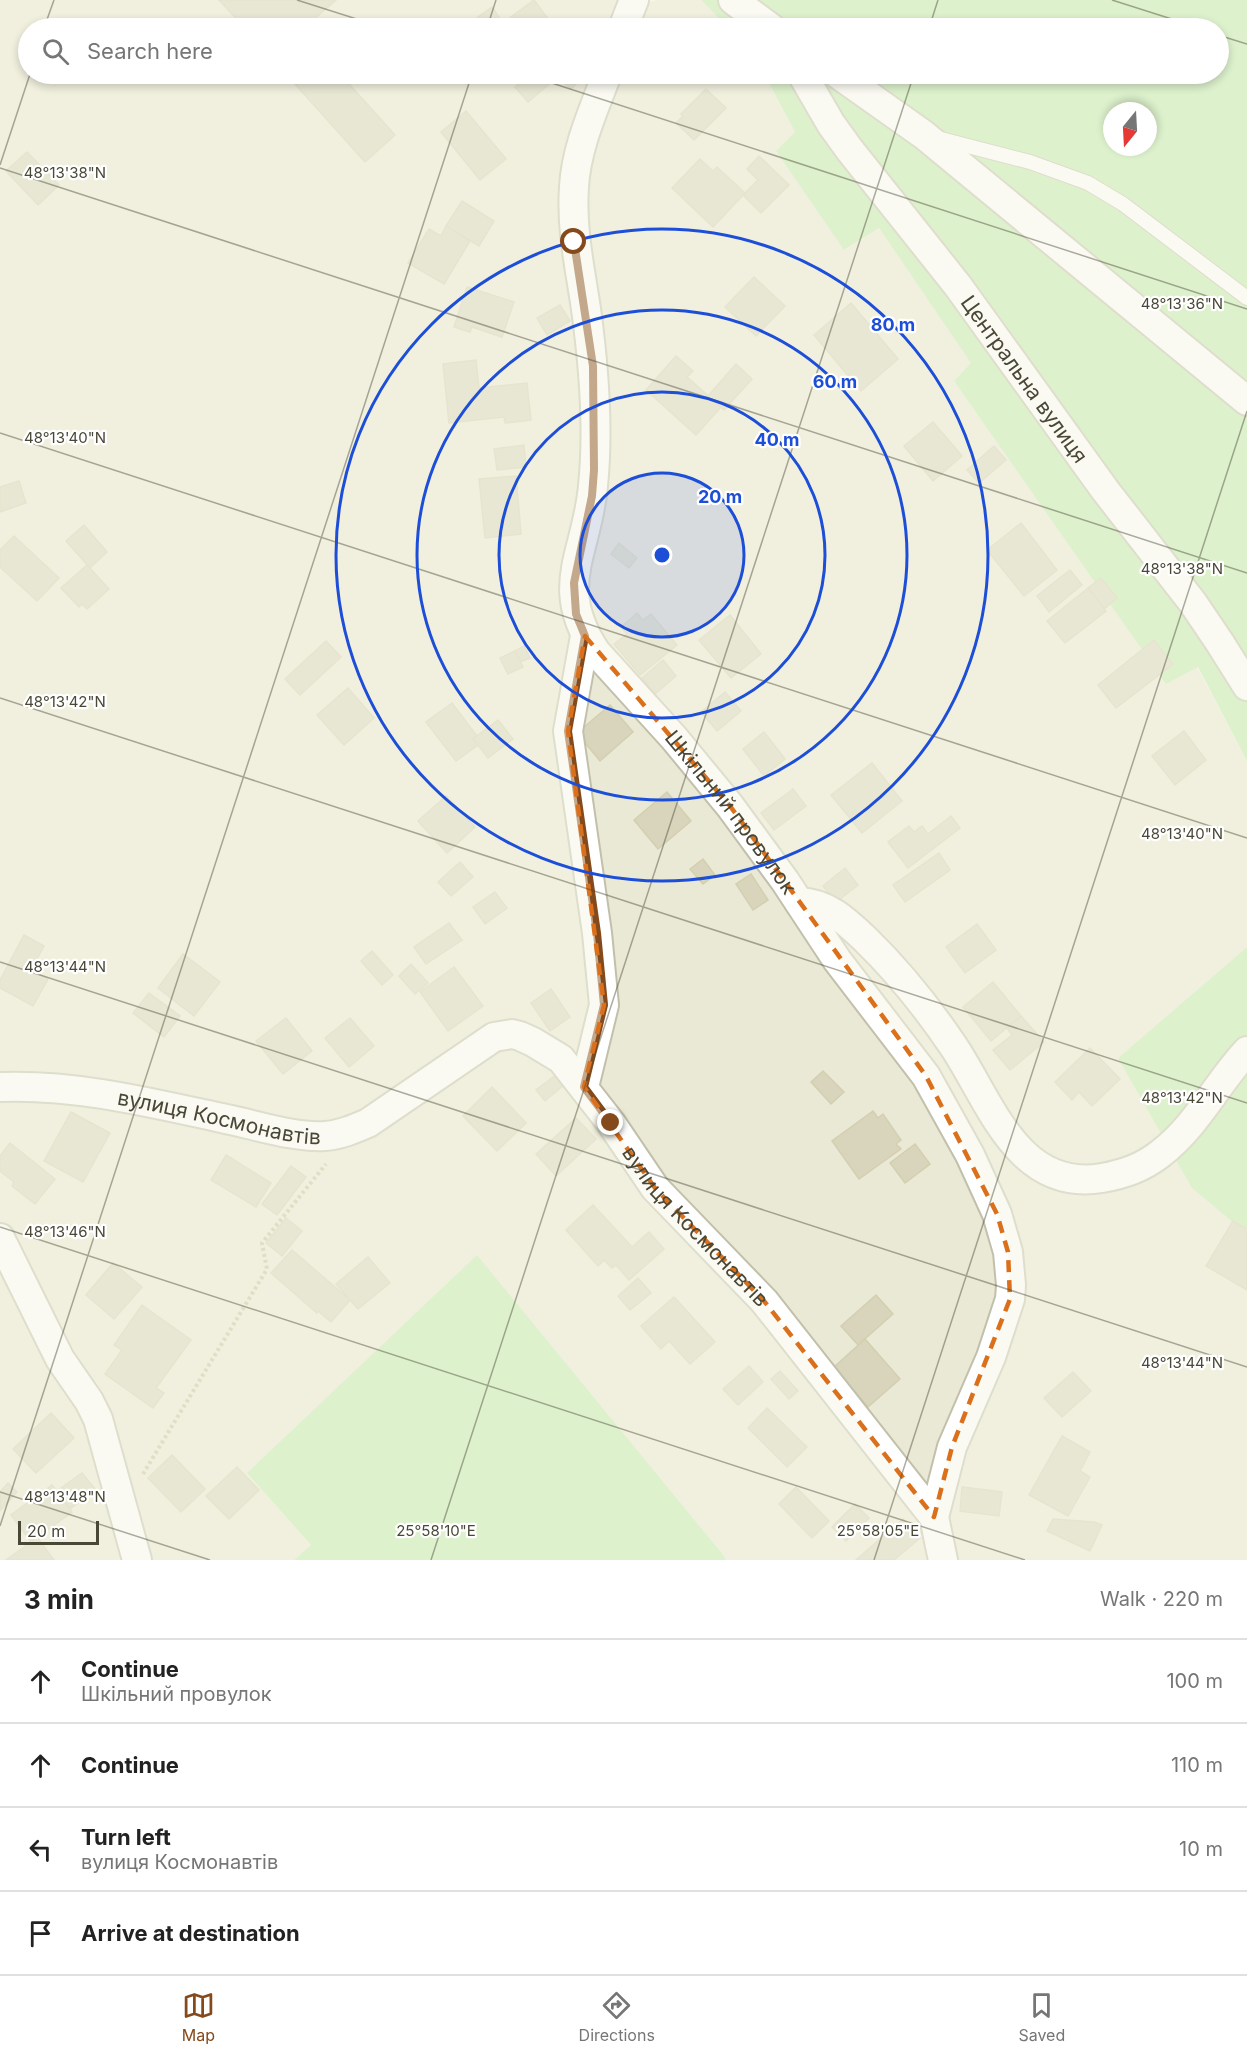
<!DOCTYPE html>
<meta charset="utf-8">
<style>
body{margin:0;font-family:Inter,sans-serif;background:#f2f2f2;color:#222}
.compass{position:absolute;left:1103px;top:102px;width:54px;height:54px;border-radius:50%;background:#fff;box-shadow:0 3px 9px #0003;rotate:198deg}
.scale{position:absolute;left:18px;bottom:15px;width:81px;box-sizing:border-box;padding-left:6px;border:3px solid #494736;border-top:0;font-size:16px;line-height:21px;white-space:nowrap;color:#494736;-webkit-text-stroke:4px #fff;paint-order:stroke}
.stop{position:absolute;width:18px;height:18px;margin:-14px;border:4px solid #854a1c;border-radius:50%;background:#fff}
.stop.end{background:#854a1c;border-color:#fff;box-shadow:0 2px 6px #0008}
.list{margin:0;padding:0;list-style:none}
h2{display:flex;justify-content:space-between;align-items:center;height:78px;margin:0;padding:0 24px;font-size:26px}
h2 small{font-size:20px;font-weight:400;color:#767676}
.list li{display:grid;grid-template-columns:39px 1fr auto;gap:18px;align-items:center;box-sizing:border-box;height:84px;padding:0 24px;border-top:2px solid #e0e0e0}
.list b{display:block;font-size:22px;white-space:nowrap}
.list p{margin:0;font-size:20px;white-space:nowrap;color:#767676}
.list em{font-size:20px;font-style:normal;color:#767676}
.icon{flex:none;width:33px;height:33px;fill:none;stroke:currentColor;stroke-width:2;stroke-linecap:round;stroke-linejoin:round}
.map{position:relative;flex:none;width:1247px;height:1560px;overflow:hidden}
.search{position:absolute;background:#fff;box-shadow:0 3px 9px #0003;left:18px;right:18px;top:18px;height:66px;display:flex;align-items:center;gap:15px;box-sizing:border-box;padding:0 21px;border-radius:33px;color:#767676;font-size:22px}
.sheet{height:414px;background:#fff}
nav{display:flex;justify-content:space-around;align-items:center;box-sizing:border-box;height:84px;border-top:2px solid #e0e0e0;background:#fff;font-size:16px;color:#767676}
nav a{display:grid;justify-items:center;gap:3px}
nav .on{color:#854a1c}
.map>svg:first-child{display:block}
</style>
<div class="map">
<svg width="1247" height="1560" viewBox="0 0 1247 1560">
<rect width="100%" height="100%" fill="#f5f5e8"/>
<!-- residential -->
<polygon fill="#eae9d6" points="0,0 644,0 646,4 657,0 701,0 728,28 28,28 28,74 764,74 795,132 845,250 879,228 972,363 954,381 1166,683 1197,667 1247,761 1247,947 1118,1058 1247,1234 1247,1560 726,1560 724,1556 247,1473 311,1545 294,1560 0,1560"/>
<!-- green -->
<g fill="#bfecae" fill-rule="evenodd">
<path d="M701,0H1247V761L1198,667L1166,684L954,381L971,363L879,228L844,250L776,151L795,132L764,74H1218V28H728ZM1112,111H1148V147H1112Z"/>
<polygon points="1247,947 1247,1234 1192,1188 1118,1058"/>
<polygon points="477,1255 724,1556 726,1560 294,1560 311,1545 247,1473"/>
</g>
<!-- building -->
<g fill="#d8d5bc" stroke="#d3cfaf" stroke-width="1.5">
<polygon points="219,0 336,0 304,28 245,28"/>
<polygon points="534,0 555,28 472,28 468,24 492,7 503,23"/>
<polygon points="286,74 340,74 395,135 365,162"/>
<polygon points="532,74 546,74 553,81 528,102 515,87"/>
<polygon points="554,74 586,74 571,89"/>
<polygon points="706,89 726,108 694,140 676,123 683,116 681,114"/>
<polygon points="466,111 506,159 480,180 441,132"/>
<polygon points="27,152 59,185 38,205 6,171"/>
<polygon points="759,156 789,185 761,213 743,195 758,180 747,169"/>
<polygon points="700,159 713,171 717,167 745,193 713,227 672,188"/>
<polygon points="462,201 494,221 479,246 446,226"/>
<polygon points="446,226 470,241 444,284 408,263 429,229 441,236"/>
<polygon points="754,277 785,306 756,336 725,307"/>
<polygon points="467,287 514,302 502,337 472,327 470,332 454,327"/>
<polygon points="851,303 898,359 861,391 814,335"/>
<polygon points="560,305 570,321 547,335 537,318"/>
<polygon points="676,356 693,371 687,377 721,407 696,435 646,390"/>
<polygon points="476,360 479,388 527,383 531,420 505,423 504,417 449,423 443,364"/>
<polygon points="736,364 752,379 724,410 708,396"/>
<polygon points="933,422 962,456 933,481 904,446"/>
<polygon points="524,445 526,467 497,470 494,449"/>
<polygon points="994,446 1006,460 979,483 967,470"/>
<polygon points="516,476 521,534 485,538 479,479"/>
<polygon points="19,481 26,503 0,512 0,487"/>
<polygon points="1021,523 1057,570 1024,596 987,550"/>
<polygon points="84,525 107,552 90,568 66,541"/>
<polygon points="14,536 59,578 37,601 0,567 0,550"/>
<polygon points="619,543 637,558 629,568 611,554"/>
<polygon points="87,565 109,589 87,609 82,604 79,607 61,588"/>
<polygon points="1070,570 1082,585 1049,612 1037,596"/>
<polygon points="1101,578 1117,598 1104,609 1088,588"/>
<polygon points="1088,588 1106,611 1065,643 1047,621"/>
<polygon points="637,613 643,620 651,614 677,645 640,675 614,644 627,634 621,627"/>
<polygon points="730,615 761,654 731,678 699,640"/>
<polygon points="1154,640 1173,664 1116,708 1098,685"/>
<polygon points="326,641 341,657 300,695 285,679"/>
<polygon points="524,646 530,658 520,662 515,651"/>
<polygon points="515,651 523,667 508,674 500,658"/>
<polygon points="663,660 676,676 655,694 642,678"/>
<polygon points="348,688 374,718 344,745 317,715"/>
<polygon points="725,692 741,711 717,731 701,712"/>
<polygon points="452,703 477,736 473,739 478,745 456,761 426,722"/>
<polygon points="610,705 633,732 600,761 577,733"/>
<polygon points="498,720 513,739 488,758 473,739"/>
<polygon points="1184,731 1206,760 1175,785 1152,756"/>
<polygon points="764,732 785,759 764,776 743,749"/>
<polygon points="872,763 902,801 862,833 831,795"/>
<polygon points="793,789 806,806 774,830 761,813"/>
<polygon points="667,792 691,821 658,849 634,820"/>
<polygon points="446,796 475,827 447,853 418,821"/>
<polygon points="951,816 960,828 908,868 888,842 909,826 914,832 922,826 928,834"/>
<polygon points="939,853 950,870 905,902 893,885"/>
<polygon points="703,859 715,875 703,884 690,869"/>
<polygon points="460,862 473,877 451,896 438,882"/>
<polygon points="845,868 858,885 836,902 823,886"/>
<polygon points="751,874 768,900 753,910 736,884"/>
<polygon points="495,892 507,908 485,924 473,907"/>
<polygon points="449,923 462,940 426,964 414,947"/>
<polygon points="977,924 996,950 965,973 946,947"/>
<polygon points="24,935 44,946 31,970 48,979 33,1006 0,988 0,980"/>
<polygon points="372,951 393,975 382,985 361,961"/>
<polygon points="183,954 220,982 194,1016 158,988"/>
<polygon points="411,964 428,983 415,994 399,976"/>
<polygon points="454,967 483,1006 448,1031 420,992"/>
<polygon points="993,982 1021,1016 991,1041 963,1007"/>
<polygon points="551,989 570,1017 550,1031 531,1003"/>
<polygon points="149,993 180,1016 164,1037 133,1013"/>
<polygon points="1021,1016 1044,1042 1010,1070 993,1050 1012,1035 1007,1028"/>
<polygon points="286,1018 312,1051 283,1074 256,1041"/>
<polygon points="350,1018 374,1046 349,1067 325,1038"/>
<polygon points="1090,1048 1120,1079 1092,1106 1079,1092 1072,1100 1055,1082"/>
<polygon points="823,1071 844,1092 831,1104 811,1082"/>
<polygon points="557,1074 565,1084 545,1101 536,1090"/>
<polygon points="492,1087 526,1123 497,1151 463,1116"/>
<polygon points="873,1111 878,1118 883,1114 901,1140 896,1144 901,1149 859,1179 832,1141"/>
<polygon points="71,1112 110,1133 83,1182 44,1161"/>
<polygon points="576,1118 596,1139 556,1176 536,1154"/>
<polygon points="10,1143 55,1179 35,1204 12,1186 14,1182 0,1171 0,1156"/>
<polygon points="915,1144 930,1164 905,1183 890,1163"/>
<polygon points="226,1155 271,1183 256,1207 211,1180"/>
<polygon points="291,1166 306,1177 277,1215 262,1204"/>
<polygon points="593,1205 632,1247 649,1232 664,1249 629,1280 616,1265 612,1268 604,1260 598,1266 566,1230"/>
<polygon points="286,1218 302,1231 282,1256 266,1243"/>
<polygon points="1233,1221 1247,1229 1247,1290 1206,1266"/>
<polygon points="292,1250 350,1300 331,1322 318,1311 317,1313 271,1273"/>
<polygon points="368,1257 390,1283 358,1309 336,1284"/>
<polygon points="113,1263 142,1287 114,1319 86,1295"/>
<polygon points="638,1278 651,1293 630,1310 618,1296"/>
<polygon points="876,1295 893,1314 858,1345 841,1326"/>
<polygon points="674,1297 715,1342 690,1364 669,1341 661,1349 641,1326"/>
<polygon points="142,1305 191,1340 156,1388 164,1393 153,1408 105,1374 122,1350 114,1345"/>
<polygon points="865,1339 900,1379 868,1407 834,1367"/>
<polygon points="749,1366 763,1382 738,1405 723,1389"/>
<polygon points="780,1371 798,1391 789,1399 771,1379"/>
<polygon points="1073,1372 1091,1391 1062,1417 1044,1398"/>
<polygon points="767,1408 807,1447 787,1467 748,1428"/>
<polygon points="51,1413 74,1438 36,1473 13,1449"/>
<polygon points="1062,1436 1090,1452 1080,1471 1090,1477 1068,1516 1029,1495"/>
<polygon points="172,1455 205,1489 181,1512 148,1478"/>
<polygon points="237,1467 259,1490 229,1519 206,1496"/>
<polygon points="82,1473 96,1490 70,1509 57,1491"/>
<polygon points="8,1483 17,1492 1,1510 0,1492"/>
<polygon points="52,1485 72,1512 31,1542 11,1515"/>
<polygon points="796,1487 829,1521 812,1538 779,1504"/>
<polygon points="962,1487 1002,1492 999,1516 960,1511"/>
<polygon points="855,1504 869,1518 846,1541 832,1527"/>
<polygon points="903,1519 920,1538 894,1560 856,1560"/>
<polygon points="1053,1519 1094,1522 1102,1525 1090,1551 1047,1531"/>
<polygon points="37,1537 54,1560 6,1560 31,1542"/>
</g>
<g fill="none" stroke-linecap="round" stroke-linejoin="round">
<defs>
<polyline id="lane" points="937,138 1030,162 1088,183 1123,204 1247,298"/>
<g id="street">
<polyline points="733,0 771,28"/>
<polyline points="623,28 634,0"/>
<path id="s1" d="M607,74C594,109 576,148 574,187C571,229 580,268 586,309C594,367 599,427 593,486C587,554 552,586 596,652L674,738L730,806L785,881L837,960L926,1076L970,1155L997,1214L1008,1252L1011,1285L1010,1299L991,1357L952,1447L934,1517"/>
<path id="s2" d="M802,74L831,124L849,149L958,286L1105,490L1193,603L1220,643L1247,686"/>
<polyline points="838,74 924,135 1247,401"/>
<path d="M799,902C827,903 845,920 865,939C899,972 927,1007 954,1047C991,1103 1018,1192 1102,1178C1124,1174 1142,1168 1160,1154C1197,1126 1216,1084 1247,1051"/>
<path id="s3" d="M0,1087C76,1084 152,1103 226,1119C256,1125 294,1138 325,1136C340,1135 354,1129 368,1123L494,1037L512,1034L520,1036L533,1042L561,1059L611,1123L655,1188L764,1301L934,1517L943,1560"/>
<polyline points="584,1087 604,1005 597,933 568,731 585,636"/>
<polyline points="0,1238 60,1359 89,1401 98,1419 137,1560"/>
</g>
</defs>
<!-- lane casing -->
<use href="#lane" stroke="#c2c0aa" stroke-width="16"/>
<!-- street casing -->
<use href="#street" stroke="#c2c0aa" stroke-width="32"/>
<!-- path -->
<polyline stroke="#c5c19a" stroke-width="4" stroke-dasharray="3 3" stroke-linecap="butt" points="143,1474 267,1269 262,1243 326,1164"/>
<!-- lane -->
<use href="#lane" stroke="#fff" stroke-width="14"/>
<!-- street -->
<use href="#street" stroke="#fff" stroke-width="28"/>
</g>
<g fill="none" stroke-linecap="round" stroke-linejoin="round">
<!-- route -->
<polyline stroke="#854a1c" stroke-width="8" points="574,242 593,366 594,470 592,496 574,583 576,614 585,636 568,731 597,933 604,1005 584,1087 611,1123"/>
</g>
<!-- marked area -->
<path d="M0 0H1247V1560H0ZM585,636L730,806L926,1076L997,1214L1008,1252L1010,1299L952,1447L934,1517L764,1301L655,1188L584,1087L604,1005L568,731Z" fill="#f5f5e8" fill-opacity=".55" fill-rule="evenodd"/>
<path fill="none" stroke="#db701c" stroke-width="4.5" stroke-dasharray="12 8" stroke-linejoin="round" d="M585,636L730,806L926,1076L997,1214L1008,1252L1010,1299L952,1447L934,1517L764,1301L655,1188L584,1087L604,1005L568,731Z"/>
<!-- ticks -->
<path fill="none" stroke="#494736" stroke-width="1.5" stroke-opacity="0.45" d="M297,0L385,28M1112,0L1200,28M44,28L54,0M487,28L496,0M929,28L938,0M1218,35L1247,44M524,74L1247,309M0,165L30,74M0,168L1247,573M0,433L1247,838M0,698L1247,1103M0,962L1247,1367M0,1227L1025,1560M0,1492L210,1560M0,1526L472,74M431,1560L914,74M874,1560L1247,411"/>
<!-- distance rings -->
<circle cx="662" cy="555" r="82" fill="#1d4ed8" fill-opacity=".12"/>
<g fill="none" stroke="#1d4ed8" stroke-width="3">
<circle cx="662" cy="555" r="82"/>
<circle cx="662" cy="555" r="163"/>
<circle cx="662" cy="555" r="245"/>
<circle cx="662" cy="555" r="326"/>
</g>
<g text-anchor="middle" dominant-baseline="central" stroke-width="4.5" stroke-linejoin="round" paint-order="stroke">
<!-- street labels -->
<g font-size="21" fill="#494736" stroke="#fff">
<text stroke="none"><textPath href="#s2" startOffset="378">Центральна вулиця</textPath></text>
<text stroke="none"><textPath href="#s1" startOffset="801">Шкільний провулок</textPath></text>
<text stroke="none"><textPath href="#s3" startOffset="222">вулиця Космонавтів</textPath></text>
<text stroke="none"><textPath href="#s3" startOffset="816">вулиця Космонавтів</textPath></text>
</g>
</g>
<g font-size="15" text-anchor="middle" fill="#494736" stroke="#fff" stroke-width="4.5" stroke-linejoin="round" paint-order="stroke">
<text x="65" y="178">48°13'38"N</text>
<text x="1182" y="309">48°13'36"N</text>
<text x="65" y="443">48°13'40"N</text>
<text x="1182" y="574">48°13'38"N</text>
<text x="65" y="707">48°13'42"N</text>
<text x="1182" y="839">48°13'40"N</text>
<text x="65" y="972">48°13'44"N</text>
<text x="1182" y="1103">48°13'42"N</text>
<text x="65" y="1237">48°13'46"N</text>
<text x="1182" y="1368">48°13'44"N</text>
<text x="65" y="1502">48°13'48"N</text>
<text x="436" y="1536">25°58'10"E</text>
<text x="878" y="1536">25°58'05"E</text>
</g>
<circle cx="662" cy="555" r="9" fill="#1d4ed8" stroke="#fff" stroke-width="3"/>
<g font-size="18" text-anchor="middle" font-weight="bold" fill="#1d4ed8" stroke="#fff" stroke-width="4.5" stroke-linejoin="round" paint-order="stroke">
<text x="893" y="331">80 m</text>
<text x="835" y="388">60 m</text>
<text x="777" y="446">40 m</text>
<text x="720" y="503">20 m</text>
</g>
</svg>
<svg class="compass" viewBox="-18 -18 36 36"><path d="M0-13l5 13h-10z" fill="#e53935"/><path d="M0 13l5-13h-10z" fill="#767676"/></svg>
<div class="scale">20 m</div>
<div class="stop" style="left:574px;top:242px"></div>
<div class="stop end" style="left:611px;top:1123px"></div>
<div class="search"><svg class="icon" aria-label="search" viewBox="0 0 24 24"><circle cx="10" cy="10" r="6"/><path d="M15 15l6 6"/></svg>Search here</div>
</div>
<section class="sheet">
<h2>3 min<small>Walk · 220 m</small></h2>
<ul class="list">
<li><svg class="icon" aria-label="ahead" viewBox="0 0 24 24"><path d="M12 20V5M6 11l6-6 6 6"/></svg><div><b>Continue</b><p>Шкільний провулок</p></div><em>100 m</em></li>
<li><svg class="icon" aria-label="ahead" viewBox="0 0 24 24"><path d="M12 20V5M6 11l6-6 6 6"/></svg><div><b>Continue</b></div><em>110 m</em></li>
<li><svg class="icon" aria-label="left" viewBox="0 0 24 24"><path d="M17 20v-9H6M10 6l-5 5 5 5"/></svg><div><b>Turn left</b><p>вулиця Космонавтів</p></div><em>10 m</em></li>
<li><svg class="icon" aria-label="arrive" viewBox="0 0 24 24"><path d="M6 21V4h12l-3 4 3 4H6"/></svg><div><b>Arrive at destination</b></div></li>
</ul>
</section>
<nav>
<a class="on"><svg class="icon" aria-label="map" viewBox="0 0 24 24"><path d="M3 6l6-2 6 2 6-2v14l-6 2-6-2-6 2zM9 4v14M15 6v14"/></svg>Map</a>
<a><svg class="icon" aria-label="directions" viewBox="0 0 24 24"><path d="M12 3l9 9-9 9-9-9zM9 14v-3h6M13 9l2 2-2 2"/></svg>Directions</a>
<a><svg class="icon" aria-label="saved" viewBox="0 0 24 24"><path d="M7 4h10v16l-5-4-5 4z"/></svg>Saved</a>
</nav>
